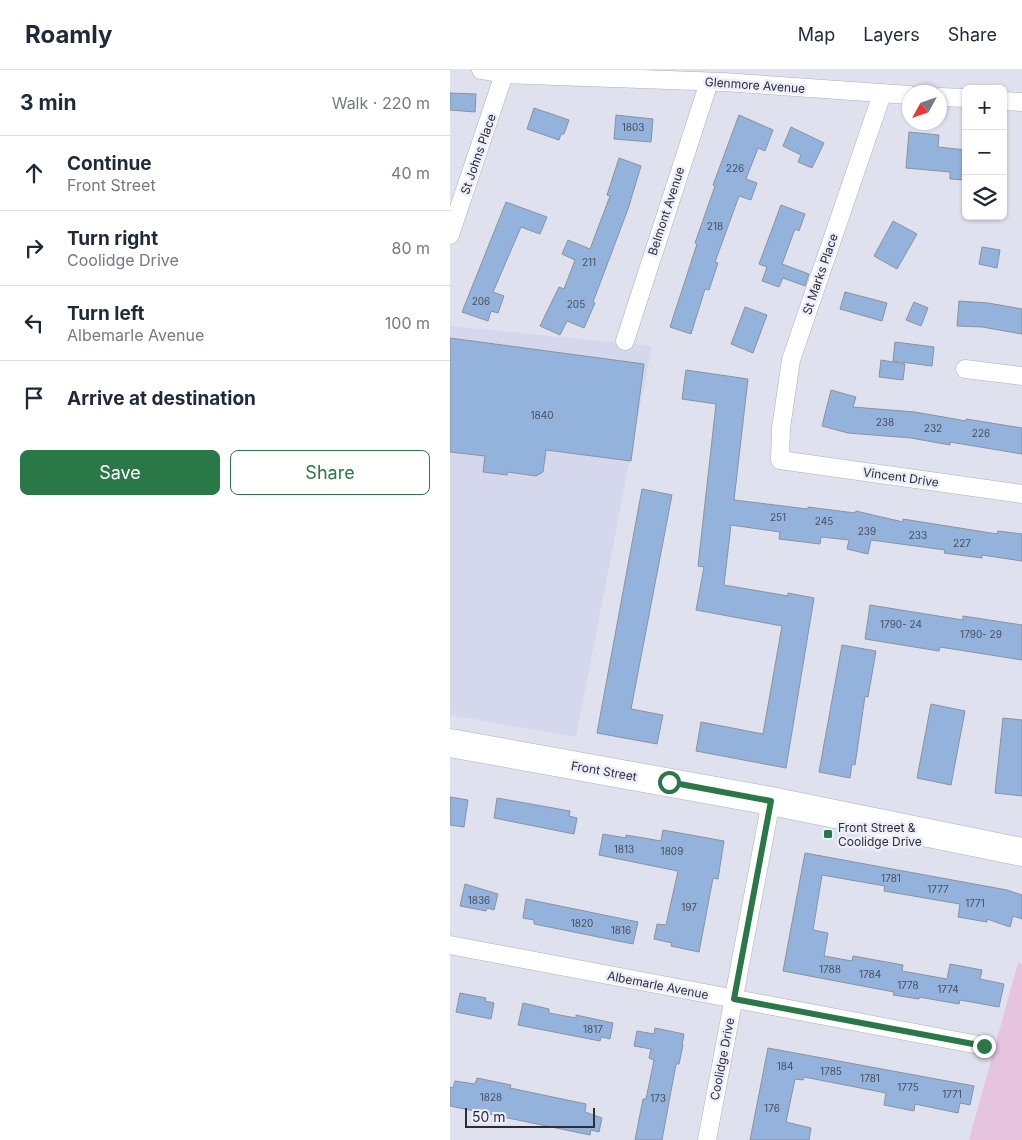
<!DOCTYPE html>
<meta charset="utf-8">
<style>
body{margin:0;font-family:Inter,sans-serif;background:#f2f2f3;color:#1f2937}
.controls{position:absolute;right:15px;top:15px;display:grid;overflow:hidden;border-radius:8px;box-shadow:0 1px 4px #0004}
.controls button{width:45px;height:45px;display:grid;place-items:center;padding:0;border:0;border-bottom:1px solid #e0e1e3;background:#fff;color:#1f2937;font:25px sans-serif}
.compass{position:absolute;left:452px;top:15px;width:45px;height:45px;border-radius:50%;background:#fff;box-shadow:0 1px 4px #0004;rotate:230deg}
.scale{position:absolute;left:15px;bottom:12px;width:130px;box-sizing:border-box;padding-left:5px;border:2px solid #2d2d33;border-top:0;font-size:14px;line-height:18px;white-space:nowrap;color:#2d2d33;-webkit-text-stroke:4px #edeefc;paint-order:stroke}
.stop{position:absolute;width:15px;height:15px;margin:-11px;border:4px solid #2a7847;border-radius:50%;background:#fff}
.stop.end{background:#2a7847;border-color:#fff;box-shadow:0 1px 5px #0008}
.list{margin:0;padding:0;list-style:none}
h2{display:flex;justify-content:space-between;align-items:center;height:65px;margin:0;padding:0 20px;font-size:21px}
h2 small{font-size:16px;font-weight:400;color:#747a83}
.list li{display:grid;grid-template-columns:32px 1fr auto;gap:15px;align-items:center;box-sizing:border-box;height:75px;padding:0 20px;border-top:1px solid #e0e1e3}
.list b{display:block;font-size:19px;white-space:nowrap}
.list p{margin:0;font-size:16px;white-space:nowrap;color:#747a83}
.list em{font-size:16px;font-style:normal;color:#747a83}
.actions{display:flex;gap:10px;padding:15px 20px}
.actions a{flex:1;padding:11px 0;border:1px solid #2a7847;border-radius:8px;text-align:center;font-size:18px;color:#2a7847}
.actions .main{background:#2a7847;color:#fff}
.icon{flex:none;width:28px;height:28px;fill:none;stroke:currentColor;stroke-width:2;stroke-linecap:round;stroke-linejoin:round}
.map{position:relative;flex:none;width:572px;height:1070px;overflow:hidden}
header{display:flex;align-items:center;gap:30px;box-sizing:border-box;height:70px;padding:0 25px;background:#fff;border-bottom:1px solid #e0e1e3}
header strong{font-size:24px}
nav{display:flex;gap:28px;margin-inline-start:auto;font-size:18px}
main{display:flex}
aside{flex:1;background:#fff}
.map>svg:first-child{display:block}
</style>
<header>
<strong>Roamly</strong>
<nav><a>Map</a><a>Layers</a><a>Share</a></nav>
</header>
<main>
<aside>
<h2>3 min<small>Walk · 220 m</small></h2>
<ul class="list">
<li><svg class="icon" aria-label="ahead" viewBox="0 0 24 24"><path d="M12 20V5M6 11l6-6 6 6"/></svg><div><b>Continue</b><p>Front Street</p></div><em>40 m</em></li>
<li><svg class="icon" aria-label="right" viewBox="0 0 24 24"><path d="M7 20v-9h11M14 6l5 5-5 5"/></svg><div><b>Turn right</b><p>Coolidge Drive</p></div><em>80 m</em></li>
<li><svg class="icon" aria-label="left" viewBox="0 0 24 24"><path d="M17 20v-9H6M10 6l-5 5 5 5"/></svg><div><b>Turn left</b><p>Albemarle Avenue</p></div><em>100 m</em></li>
<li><svg class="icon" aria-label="arrive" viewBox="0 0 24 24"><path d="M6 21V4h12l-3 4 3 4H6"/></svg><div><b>Arrive at destination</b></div></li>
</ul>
<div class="actions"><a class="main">Save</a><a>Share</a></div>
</aside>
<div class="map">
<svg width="572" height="1070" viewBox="0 0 572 1070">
<rect width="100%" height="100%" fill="#e0e1ef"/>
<!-- built -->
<polygon fill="#d5d7ec" points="0,256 202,276 126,667 0,645"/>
<!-- green -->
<polygon fill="#e6c4df" points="568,893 572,894 572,1070 519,1070"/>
<!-- building -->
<g fill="#94b3dc" stroke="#8a929d">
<polygon points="0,23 26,24 25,42 0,40"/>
<polygon points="84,38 119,50 114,64 111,64 109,70 77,59"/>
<polygon points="166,45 203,49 201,72 164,69"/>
<polygon points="289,45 323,60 315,81 308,78 296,109 307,113 301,130 289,126 265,192 268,193 259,220 255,219 241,264 220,257 247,174 245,173 265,116 263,115"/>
<polygon points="341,57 374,73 362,98 348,92 351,85 333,76"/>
<polygon points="459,62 489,65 488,77 516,80 516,110 500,109 500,102 456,98"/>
<polygon points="169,88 191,96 178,139 143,232 145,233 134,258 117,251 110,265 90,256 109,217 114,219 125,190 112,184 118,170 140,179 160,126 157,125"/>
<polygon points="56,132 97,147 90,164 71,157 43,222 54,226 48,243 41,241 38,251 12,242"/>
<polygon points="331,135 355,144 349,161 345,159 332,194 359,204 355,216 333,208 329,217 312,211 317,197 309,194"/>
<polygon points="443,151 467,164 447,199 424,186"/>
<polygon points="532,177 550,180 547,198 529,194"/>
<polygon points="395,222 437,233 432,251 390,239"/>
<polygon points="509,231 538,233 572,239 572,264 532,257 507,256"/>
<polygon points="464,232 478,238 471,256 456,250"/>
<polygon points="295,237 317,245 303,283 281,274"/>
<polygon points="0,268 194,294 181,391 96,380 93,402 86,406 58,402 57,405 33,402 35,386 0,382"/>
<polygon points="445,272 484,277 482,296 443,291"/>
<polygon points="431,290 455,294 453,310 429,307"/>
<polygon points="236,300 298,309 284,430 358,439 358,437 405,443 406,441 453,452 453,449 547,464 548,461 572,464 572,491 532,485 532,488 494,483 495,480 421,470 418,484 397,479 399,470 371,467 370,474 329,469 330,462 281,455 274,515 338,526 338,523 364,528 336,698 246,681 251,652 313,664 332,556 246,540 254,497 248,496 266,334 232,329"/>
<polygon points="381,320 406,327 403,337 465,342 516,351 516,349 572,358 572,384 500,372 500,375 461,368 398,363 372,356"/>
<polygon points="192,419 222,425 181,639 213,645 207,674 147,663"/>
<polygon points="420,535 513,550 513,546 572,555 572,590 490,577 489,581 415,569"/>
<polygon points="392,575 426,581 418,627 415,626 405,695 402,694 400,708 369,702"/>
<polygon points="481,634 515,641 501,715 467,708"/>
<polygon points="553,648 572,650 572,726 545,723"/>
<polygon points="0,727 18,730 14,757 0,755"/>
<polygon points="47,728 120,741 119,746 127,748 124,764 44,748"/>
<polygon points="213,760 274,771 268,809 263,808 249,882 221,876 222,873 204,869 207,854 216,855 228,801 149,785 153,764 176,768 176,765 211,771"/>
<polygon points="355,783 557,820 572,825 572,849 563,846 560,857 537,849 537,852 508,847 510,834 434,821 435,816 372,805 363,860 378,863 374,886 402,891 403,886 453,895 452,901 497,909 500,894 532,900 530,909 554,914 549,937 510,930 509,934 469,927 469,929 443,925 444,922 333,901"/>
<polygon points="15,814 48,824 44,840 37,838 36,841 10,836"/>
<polygon points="76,829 188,852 183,874 84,854 84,850 73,848"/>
<polygon points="10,923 36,928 35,931 44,933 41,949 6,942"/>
<polygon points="73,933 99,939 99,943 126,948 126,945 163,953 160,969 151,967 150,971 68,955"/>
<polygon points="205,958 234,964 232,975 233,975 229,994 226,994 212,1070 185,1070 193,1029 196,1029 204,990 199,988 201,979 184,976 187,961 204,964"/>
<polygon points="318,978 524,1016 520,1035 510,1033 508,1043 465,1034 464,1041 434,1035 436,1023 354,1007 353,1010 345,1009 336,1052 361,1058 359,1070 300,1070"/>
<polygon points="27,1008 61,1015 60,1018 136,1034 135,1042 152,1048 149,1062 141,1060 140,1065 0,1036 0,1017 3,1018 5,1011 25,1014"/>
</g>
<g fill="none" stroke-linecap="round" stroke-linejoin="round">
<defs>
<g id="minor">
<polyline points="31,0 54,4 273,12 460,25"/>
<polyline points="432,24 341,290 331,358 330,390 572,424"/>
<polyline points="490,27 516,28"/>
<polyline points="553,31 572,32"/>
<polyline points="0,165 54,4"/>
<polyline points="175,271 259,12"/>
<polyline points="515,299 572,306"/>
<polyline points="0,875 534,976"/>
<polyline points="257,1070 321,731"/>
</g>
<polyline id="primary" points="0,673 321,731 572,782"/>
</defs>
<!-- minor casing -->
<use href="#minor" stroke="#adaebb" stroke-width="19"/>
<!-- primary casing -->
<use href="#primary" stroke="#adaebb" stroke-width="29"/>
<!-- minor -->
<use href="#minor" stroke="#fff" stroke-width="18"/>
<!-- primary -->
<use href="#primary" stroke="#fff" stroke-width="28"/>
</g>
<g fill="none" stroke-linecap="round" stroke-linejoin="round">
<!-- route -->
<polyline stroke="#2a7847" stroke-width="6" points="219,712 321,731 284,929 534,976"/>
</g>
<!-- markers -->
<rect fill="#2a7847" stroke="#edeefc" stroke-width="2" x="373" y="759" width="10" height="10" rx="2.5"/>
<g text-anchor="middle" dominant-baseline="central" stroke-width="5" stroke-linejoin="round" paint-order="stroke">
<!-- number labels -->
<g font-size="10" fill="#474e5d">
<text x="183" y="57">1803</text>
<text x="285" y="98">226</text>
<text x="265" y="156">218</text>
<text x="139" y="192">211</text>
<text x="31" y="231">206</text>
<text x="126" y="234">205</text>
<text x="92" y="345">1840</text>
<text x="435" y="352">238</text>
<text x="483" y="358">232</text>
<text x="531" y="363">226</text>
<text x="328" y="447">251</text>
<text x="374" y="451">245</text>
<text x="417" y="461">239</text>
<text x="468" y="465">233</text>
<text x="512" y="473">227</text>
<text x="451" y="554">1790- 24</text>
<text x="531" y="564">1790- 29</text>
<text x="174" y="779">1813</text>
<text x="222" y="781">1809</text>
<text x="441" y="808">1781</text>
<text x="488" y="819">1777</text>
<text x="29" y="830">1836</text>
<text x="525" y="833">1771</text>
<text x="239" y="837">197</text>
<text x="132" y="853">1820</text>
<text x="171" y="860">1816</text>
<text x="380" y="899">1788</text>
<text x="420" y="904">1784</text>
<text x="458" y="915">1778</text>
<text x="498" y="919">1774</text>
<text x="143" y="959">1817</text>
<text x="335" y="996">184</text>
<text x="381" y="1001">1785</text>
<text x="420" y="1008">1781</text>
<text x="458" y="1017">1775</text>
<text x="502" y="1024">1771</text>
<text x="41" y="1027">1828</text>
<text x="208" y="1028">173</text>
<text x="322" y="1038">176</text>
</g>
<!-- street labels -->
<g font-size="12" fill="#2d2d33" stroke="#edeefc">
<text transform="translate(305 15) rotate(4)">Glenmore Avenue</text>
<text transform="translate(28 84) rotate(-71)">St Johns Place</text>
<text transform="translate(216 141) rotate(-72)">Belmont Avenue</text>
<text transform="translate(370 204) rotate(-71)">St Marks Place</text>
<text transform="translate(451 407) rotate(8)">Vincent Drive</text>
<text transform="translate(154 701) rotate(10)">Front Street</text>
<text transform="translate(208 915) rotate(11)">Albemarle Avenue</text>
<text transform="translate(272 989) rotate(-79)">Coolidge Drive</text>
</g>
<!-- poi labels -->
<g font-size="12" fill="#2d2d33" stroke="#edeefc" text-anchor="start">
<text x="388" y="757">Front Street &amp;<tspan x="388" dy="14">Coolidge Drive</tspan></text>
</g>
</g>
</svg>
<div class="controls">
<button>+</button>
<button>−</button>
<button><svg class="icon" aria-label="layers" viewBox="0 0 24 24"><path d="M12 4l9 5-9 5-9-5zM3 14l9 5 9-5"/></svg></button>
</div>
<svg class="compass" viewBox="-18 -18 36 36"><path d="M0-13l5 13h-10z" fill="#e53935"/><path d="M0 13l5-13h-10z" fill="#747a83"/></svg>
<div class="scale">50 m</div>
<div class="stop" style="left:219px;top:712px"></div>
<div class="stop end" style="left:534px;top:976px"></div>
</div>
</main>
